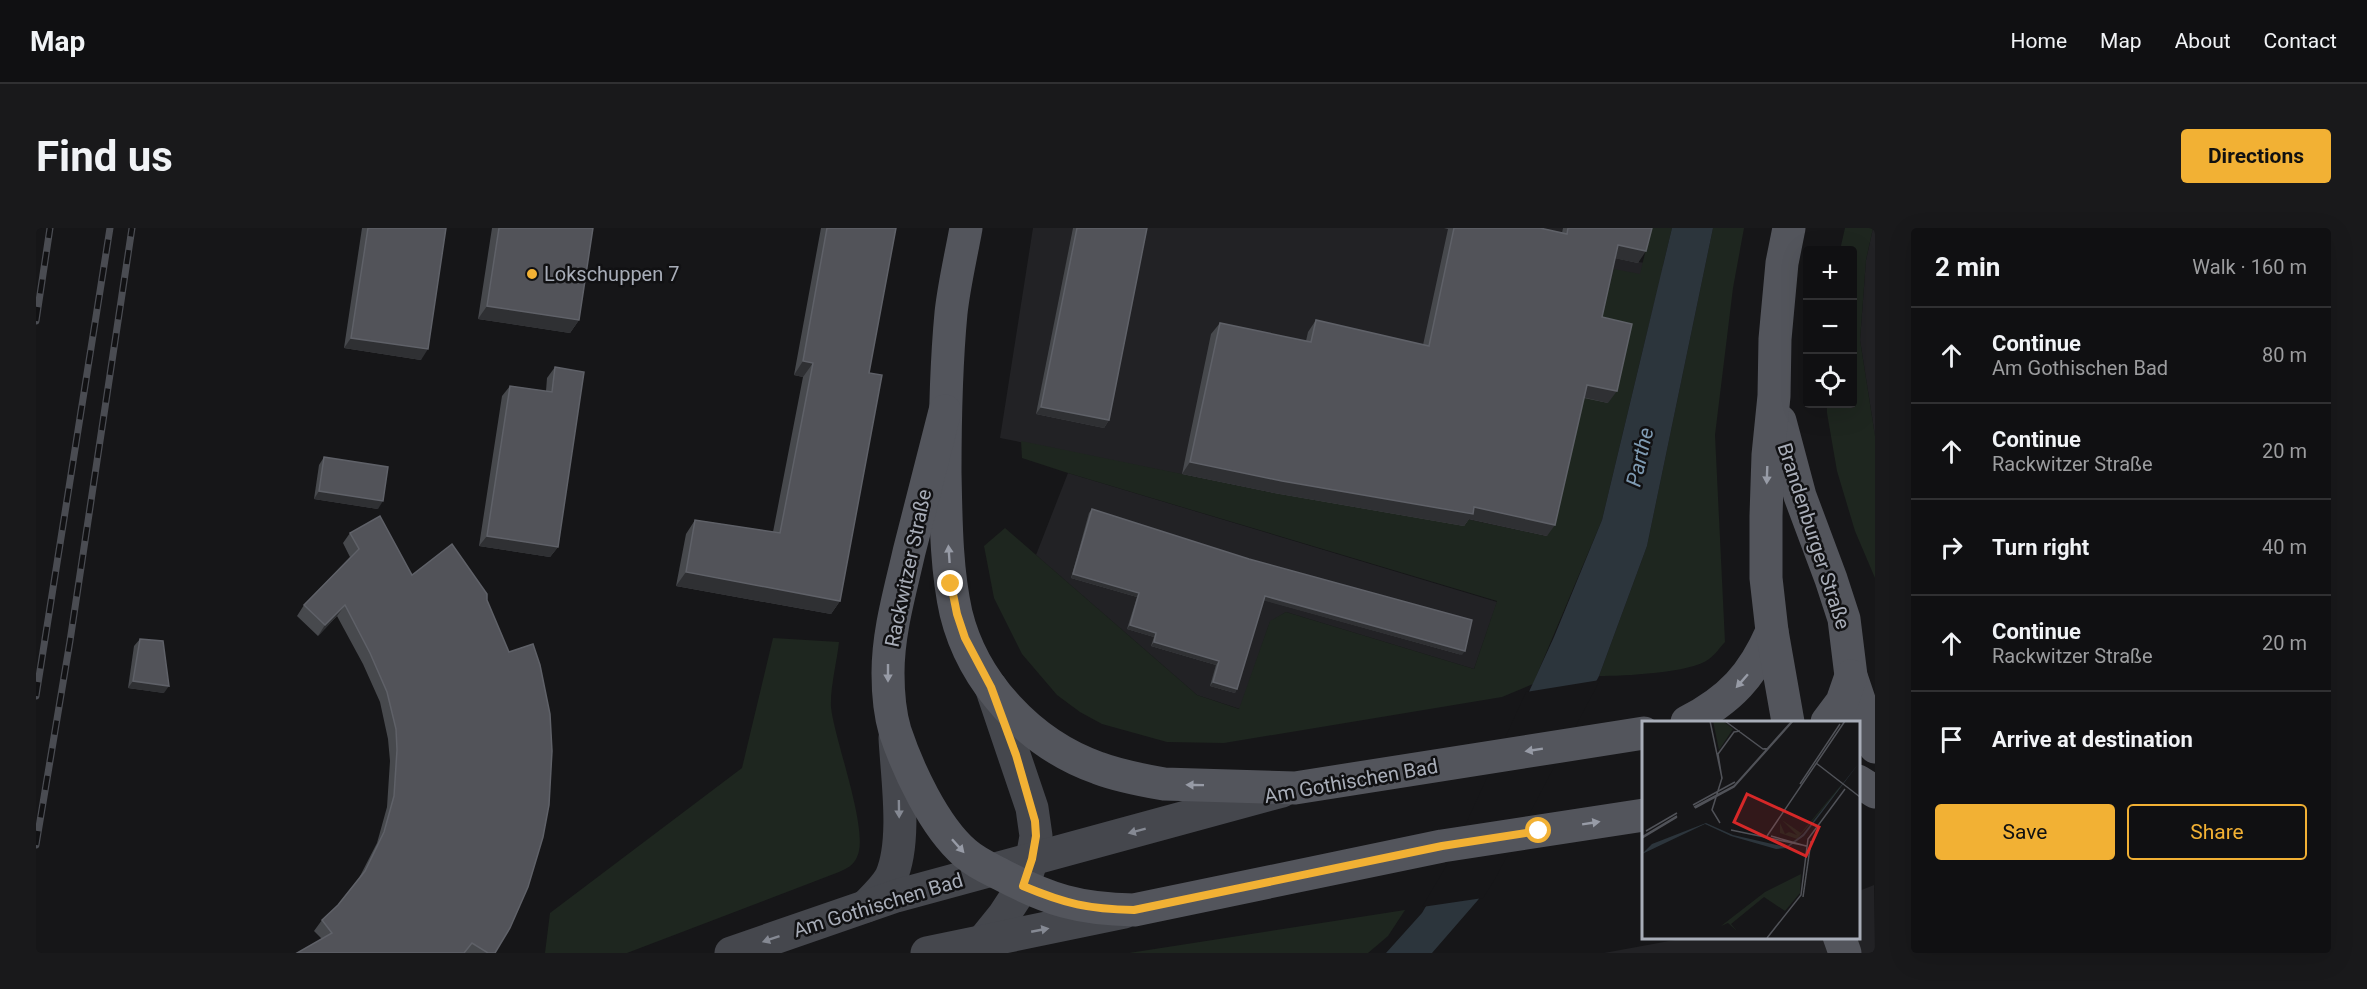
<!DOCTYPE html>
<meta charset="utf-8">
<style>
body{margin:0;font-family:Roboto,sans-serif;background:#19191b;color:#f1f3f6}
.controls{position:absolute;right:18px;top:18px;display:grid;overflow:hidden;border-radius:6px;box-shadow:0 6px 24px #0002}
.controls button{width:54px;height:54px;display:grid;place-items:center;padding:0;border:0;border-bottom:2px solid #303032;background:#101012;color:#f1f3f6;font:30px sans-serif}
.stop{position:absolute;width:18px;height:18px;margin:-14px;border:4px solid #f2b134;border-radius:50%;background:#fff}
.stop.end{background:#f2b134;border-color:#fff;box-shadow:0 2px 6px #0008}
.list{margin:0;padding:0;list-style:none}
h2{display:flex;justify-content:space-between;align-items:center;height:78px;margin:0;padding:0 24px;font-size:26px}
h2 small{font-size:20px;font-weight:400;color:#9c9d9f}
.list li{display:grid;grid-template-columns:39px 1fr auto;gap:18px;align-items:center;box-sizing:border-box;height:96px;padding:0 24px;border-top:2px solid #303032}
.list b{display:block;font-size:22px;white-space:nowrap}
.list p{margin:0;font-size:20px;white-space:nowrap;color:#9c9d9f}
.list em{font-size:20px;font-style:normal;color:#9c9d9f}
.actions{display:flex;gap:12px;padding:18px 24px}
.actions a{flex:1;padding:14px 0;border:2px solid #f2b134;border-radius:6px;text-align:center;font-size:21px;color:#f2b134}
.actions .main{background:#f2b134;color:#111}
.icon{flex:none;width:33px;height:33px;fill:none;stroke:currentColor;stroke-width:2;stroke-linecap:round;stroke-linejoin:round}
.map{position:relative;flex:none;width:1839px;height:725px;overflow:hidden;border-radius:6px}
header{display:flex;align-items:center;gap:36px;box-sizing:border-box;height:84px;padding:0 30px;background:#101012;border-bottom:2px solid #303032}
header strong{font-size:28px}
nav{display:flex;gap:33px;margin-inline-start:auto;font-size:21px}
.intro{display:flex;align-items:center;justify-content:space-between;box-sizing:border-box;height:144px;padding:0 36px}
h1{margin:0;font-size:42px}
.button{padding:15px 27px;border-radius:6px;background:#f2b134;color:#111;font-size:21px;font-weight:700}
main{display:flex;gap:36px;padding:0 36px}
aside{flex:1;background:#101012;border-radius:6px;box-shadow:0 6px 24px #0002}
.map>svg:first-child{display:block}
</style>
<header>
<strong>Map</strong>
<nav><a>Home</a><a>Map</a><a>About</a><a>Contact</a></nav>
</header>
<div class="intro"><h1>Find us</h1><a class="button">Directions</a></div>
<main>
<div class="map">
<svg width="1839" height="725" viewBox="0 0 1839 725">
<rect width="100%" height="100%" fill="#161618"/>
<!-- built -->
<g fill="#222225">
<polygon points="997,0 1611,0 1603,34 1628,38 1555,319 1238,265 964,210"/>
<polygon points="1837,0 1839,0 1839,208 1824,112 1830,32"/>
<polygon points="1032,245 1461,374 1438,441 1250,384 1234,394 1204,481 1161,467 1000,327"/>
<polygon points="1838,657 1839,725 1568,725 1655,709 1822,708 1823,663"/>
</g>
<!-- green -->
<g fill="#1e261f">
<polygon points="1615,0 1636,0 1566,292 1497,456 1466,469 1188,515 1131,514 1066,496 1044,484 1021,467 986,426 958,370 948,318 969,300 1161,467 1203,481 1234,393 1250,384 1438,441 1461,373 1032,245 986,230 985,213 1238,265 1430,291 1510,308 1578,41 1604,46"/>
<path d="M1677,0H1708L1697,60L1679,207L1689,414C1684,419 1679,427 1673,431C1656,445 1586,448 1563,448L1611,318Z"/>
<polygon points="1809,0 1837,0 1830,32 1824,112 1839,208 1839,350 1819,303 1801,243 1791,185 1791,176 1816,176 1816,22 1804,22"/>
<path d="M737,410L803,414C801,433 794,460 795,479C798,511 834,604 821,629C818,637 810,641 803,644L591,725H509L514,685L706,540Z"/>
<polygon points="1369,682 1352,708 1332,725 1093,725"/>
</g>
<!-- water -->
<polygon fill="#2c353c" points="1636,0 1677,0 1611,318 1563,448 1457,650 1442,672 1396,725 1350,725 1386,685 1414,637 1518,409 1566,292"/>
<!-- pier -->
<polygon fill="#161618" points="1564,452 1459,651 1447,670 1386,679 1412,635 1490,464"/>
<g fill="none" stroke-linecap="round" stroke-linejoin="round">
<!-- secondary -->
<g stroke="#45474d" stroke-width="33">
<path d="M830,678C839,669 849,660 855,649C871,613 861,549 859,510"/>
<polyline points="947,713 968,687 987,658 996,631 1000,608 996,580 955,459"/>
<polyline points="695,725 860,668 1246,563"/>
<polyline points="891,725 1088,684"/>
</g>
<!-- primary -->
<g stroke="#53555c" stroke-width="33">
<path d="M930,0C925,28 918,57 915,85C910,138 909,191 909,244C910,290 910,340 920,385C937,455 994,516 1062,540C1083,548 1105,552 1128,556L1259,560L1608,505"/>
<path d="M909,183C897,230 885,277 873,324C864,364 852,404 852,445C852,464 854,486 859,503C872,542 898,598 929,625C939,634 952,640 964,646C1013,672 1043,681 1098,682L1406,618L1608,587"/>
<polyline points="1744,193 1764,268 1795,351 1808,391 1815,448 1839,519"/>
<path d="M1651,494C1694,472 1717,447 1736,403"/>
<polyline points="1752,494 1736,403 1730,350 1730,288 1732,227 1738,168 1739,111 1746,35 1753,0"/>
<polyline points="1791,494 1806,474 1815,448"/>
<polyline points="1822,553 1839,564"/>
<polyline points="1803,708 1809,725"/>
</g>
<defs>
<g id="rail">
<polyline points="0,93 14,0"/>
<polyline points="0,468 74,0"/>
<polyline points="0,617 34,413 96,0"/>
</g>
</defs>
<!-- rail casing -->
<use href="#rail" stroke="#4a4c52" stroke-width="7"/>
<!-- rail -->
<use href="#rail" stroke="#111113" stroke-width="4.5" stroke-dasharray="14" stroke-linecap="butt"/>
</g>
<!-- wall -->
<g fill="#47494d">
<polygon points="326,0 410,0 385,132 308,120"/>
<polygon points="456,0 557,0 543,92 534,105 442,91"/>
<polygon points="785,0 860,0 833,145 804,373 795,386 640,358 650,306 659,292 737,304 767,149 758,147"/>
<polygon points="1037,0 1111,0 1073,192 1068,200 1000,186"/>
<polygon points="1408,0 1504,0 1526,5 1527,0 1616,0 1602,35 1579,30 1566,89 1572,175 1548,170 1511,308 1433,291 1428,298 1238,265 1146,246 1175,106 1184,95 1270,113 1272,104 1280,92 1387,117 1412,1"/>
<polygon points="519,139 522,319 514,329 443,318 466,168 474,158 510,163 511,150"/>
<polygon points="288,229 342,281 278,271 283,237"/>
<polygon points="1056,281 1426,427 1228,372 1199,465 1174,458 1180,437 1115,418 1118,409 1091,401 1101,369 1035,350 1053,285"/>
<polygon points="314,305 376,347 451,372 459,725 261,725 286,711 278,703 286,692 302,677 323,650 341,615 351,579 354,533 352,511 344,474 327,436 301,388 282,408 261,388 268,377 314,329 307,315"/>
<polygon points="104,411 128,465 92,460 98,418"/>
</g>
<!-- shaded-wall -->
<g fill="#2f3033">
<polygon points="1582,17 1610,23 1602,35 1573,29"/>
<polygon points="451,78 543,92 534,105 442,91"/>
<polygon points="315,110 392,121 385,132 308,120"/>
<polygon points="767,133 777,135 767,149 758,147"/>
<polygon points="1551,157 1581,163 1572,175 1542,168"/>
<polygon points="1005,179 1073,192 1068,200 1000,186"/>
<polygon points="1154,234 1438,279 1519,297 1511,308 1433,291 1428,298 1238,265 1146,246"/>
<polygon points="283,263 347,273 342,281 278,271"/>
<polygon points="451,308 522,319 514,329 443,318"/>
<polygon points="650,344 804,373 795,386 640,358"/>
<polygon points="1037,346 1103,365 1101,369 1035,350"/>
<polygon points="1229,368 1429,423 1426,427 1226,372"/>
<polygon points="309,377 301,388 282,408 289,397"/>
<polygon points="1094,397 1120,405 1118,409 1091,401"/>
<polygon points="1118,414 1183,433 1180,437 1115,418"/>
<polygon points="97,453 133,458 128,465 92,460"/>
<polygon points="1177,454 1201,461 1199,465 1174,458"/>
</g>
<!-- building -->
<g fill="#525359" stroke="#5f6168" stroke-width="1.5">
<polygon points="332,0 410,0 392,121 315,110"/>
<polygon points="463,0 557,0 543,92 451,78"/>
<polygon points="791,0 860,0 833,145 846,147 804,373 650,344 659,292 744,305 777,135 767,133"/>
<polygon points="1041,0 1111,0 1073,192 1005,179"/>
<polygon points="1418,0 1504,0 1531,6 1532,0 1616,0 1610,23 1582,17 1566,89 1596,96 1581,163 1551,157 1519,297 1438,279 1437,286 1246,253 1154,234 1184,95 1275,114 1280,92 1393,118"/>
<polygon points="519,139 548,144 522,319 451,308 474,158 516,164"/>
<polygon points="288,229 352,239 347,273 283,263"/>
<polygon points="1056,281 1213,331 1436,392 1429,423 1229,368 1201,461 1177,454 1183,433 1118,414 1120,405 1094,397 1103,365 1037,346"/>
<polygon points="344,288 376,347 416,316 451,366 451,372 473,424 497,416 504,437 514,486 516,523 513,577 507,609 492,659 474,700 459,725 452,725 436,715 428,725 261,725 296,705 286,692 302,677 329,643 348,604 358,568 361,522 360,501 351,464 334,425 309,377 289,397 268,377 323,321 314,305"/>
<polygon points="104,411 127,413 133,458 97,453"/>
</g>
<!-- one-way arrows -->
<defs><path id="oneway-solid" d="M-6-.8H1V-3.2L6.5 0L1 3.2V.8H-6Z" transform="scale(1.5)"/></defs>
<g fill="#979ba6">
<use href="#oneway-solid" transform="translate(1731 247) rotate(92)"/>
<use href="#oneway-solid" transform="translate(913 326) rotate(-94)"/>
<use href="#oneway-solid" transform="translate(852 445) rotate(90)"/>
<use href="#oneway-solid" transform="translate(1706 453) rotate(131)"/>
<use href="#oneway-solid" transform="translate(1498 522) rotate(171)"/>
<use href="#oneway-solid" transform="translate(1159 557) rotate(-179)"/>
<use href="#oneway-solid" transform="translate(1555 595) rotate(-9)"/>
<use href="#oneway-solid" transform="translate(922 618) rotate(48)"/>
</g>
<g fill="#858993">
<use href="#oneway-solid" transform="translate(863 581) rotate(89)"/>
<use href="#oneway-solid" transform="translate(1101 603) rotate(165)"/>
<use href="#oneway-solid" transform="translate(1004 702) rotate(-11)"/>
<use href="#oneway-solid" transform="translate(735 711) rotate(161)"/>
</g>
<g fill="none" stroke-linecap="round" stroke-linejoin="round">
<!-- route -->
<path stroke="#f2b134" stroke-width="8" d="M915,356L921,386L929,410L955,459L980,527L999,593L1000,608L996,631L987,658C1030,676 1052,681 1098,682L1406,618L1503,603"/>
</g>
<!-- markers -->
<circle fill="#f2b134" stroke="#111113" stroke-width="2" cx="496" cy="46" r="6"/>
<g text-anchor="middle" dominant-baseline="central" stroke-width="5" stroke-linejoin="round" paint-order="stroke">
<!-- poi labels -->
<g font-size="20" fill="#a8adb8" stroke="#111113" text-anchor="start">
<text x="508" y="46">Lokschuppen 7</text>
</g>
<!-- street labels -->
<g font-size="20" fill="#a8adb8" stroke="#111113">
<text transform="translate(1778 308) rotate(72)">Brandenburger Straße</text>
<text transform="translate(872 340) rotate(-78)">Rackwitzer Straße</text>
<text transform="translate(1315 553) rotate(-10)">Am Gothischen Bad</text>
<text transform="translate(842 677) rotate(-17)">Am Gothischen Bad</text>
</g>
<!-- water labels -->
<g font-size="21" font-style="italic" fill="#7f9bb3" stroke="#111113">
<text transform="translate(1604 229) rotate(-77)">Parthe</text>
</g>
</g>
<!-- overview -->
<g transform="translate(1606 493)">
<rect width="218" height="218" fill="#161618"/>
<path d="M71,0H81L91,8L77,29ZM199,64L196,70L155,118L138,112V102L143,113L147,111L155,114L140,99L159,112ZM159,153L158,172L143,190L122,176L89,203L95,210L86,202L79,205L123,171Z" fill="#1e261f"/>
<path d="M217,42L162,115L145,127L134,128L89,115L63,103L0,133L10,123L64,102L91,114L144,126L161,113Z" fill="#2c353c"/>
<path fill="none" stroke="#505258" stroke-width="1.5" d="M68,0L80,57L70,89L78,102M83,0L121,28L127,27M174,42L218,76M80,58L76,33L92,11L98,10M158,63L198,3M51,84L93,61M52,86L92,65L150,0M53,87L92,66L151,0M89,109L165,125M4,110L35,92M125,115L203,0M129,115L164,125M0,116L35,95M0,117L35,96M161,176L169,120M125,217L159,174L166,118L203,68"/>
<path fill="#d62828" fill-opacity="0.15" stroke="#d62828" stroke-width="3" d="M105,73L177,106L164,135L92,101Z"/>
<rect width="218" height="218" fill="none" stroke="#a8adb8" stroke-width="3"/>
</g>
</svg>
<div class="controls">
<button>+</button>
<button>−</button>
<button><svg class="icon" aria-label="locate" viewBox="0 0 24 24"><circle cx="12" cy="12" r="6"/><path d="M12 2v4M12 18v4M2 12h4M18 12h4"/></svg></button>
</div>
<div class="stop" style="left:1503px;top:603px"></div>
<div class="stop end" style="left:915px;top:356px"></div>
</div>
<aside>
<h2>2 min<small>Walk · 160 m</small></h2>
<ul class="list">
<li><svg class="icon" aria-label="ahead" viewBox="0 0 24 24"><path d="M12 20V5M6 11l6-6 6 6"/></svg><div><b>Continue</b><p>Am Gothischen Bad</p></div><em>80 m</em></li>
<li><svg class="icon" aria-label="ahead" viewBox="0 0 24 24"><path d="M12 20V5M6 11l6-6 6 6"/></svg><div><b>Continue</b><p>Rackwitzer Straße</p></div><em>20 m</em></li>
<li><svg class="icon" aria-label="right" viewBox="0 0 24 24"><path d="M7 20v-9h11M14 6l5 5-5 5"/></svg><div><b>Turn right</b></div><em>40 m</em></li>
<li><svg class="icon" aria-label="ahead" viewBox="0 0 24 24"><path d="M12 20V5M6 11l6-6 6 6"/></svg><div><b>Continue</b><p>Rackwitzer Straße</p></div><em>20 m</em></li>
<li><svg class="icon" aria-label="arrive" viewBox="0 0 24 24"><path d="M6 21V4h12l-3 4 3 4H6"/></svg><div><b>Arrive at destination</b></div></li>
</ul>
<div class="actions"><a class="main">Save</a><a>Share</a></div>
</aside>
</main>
